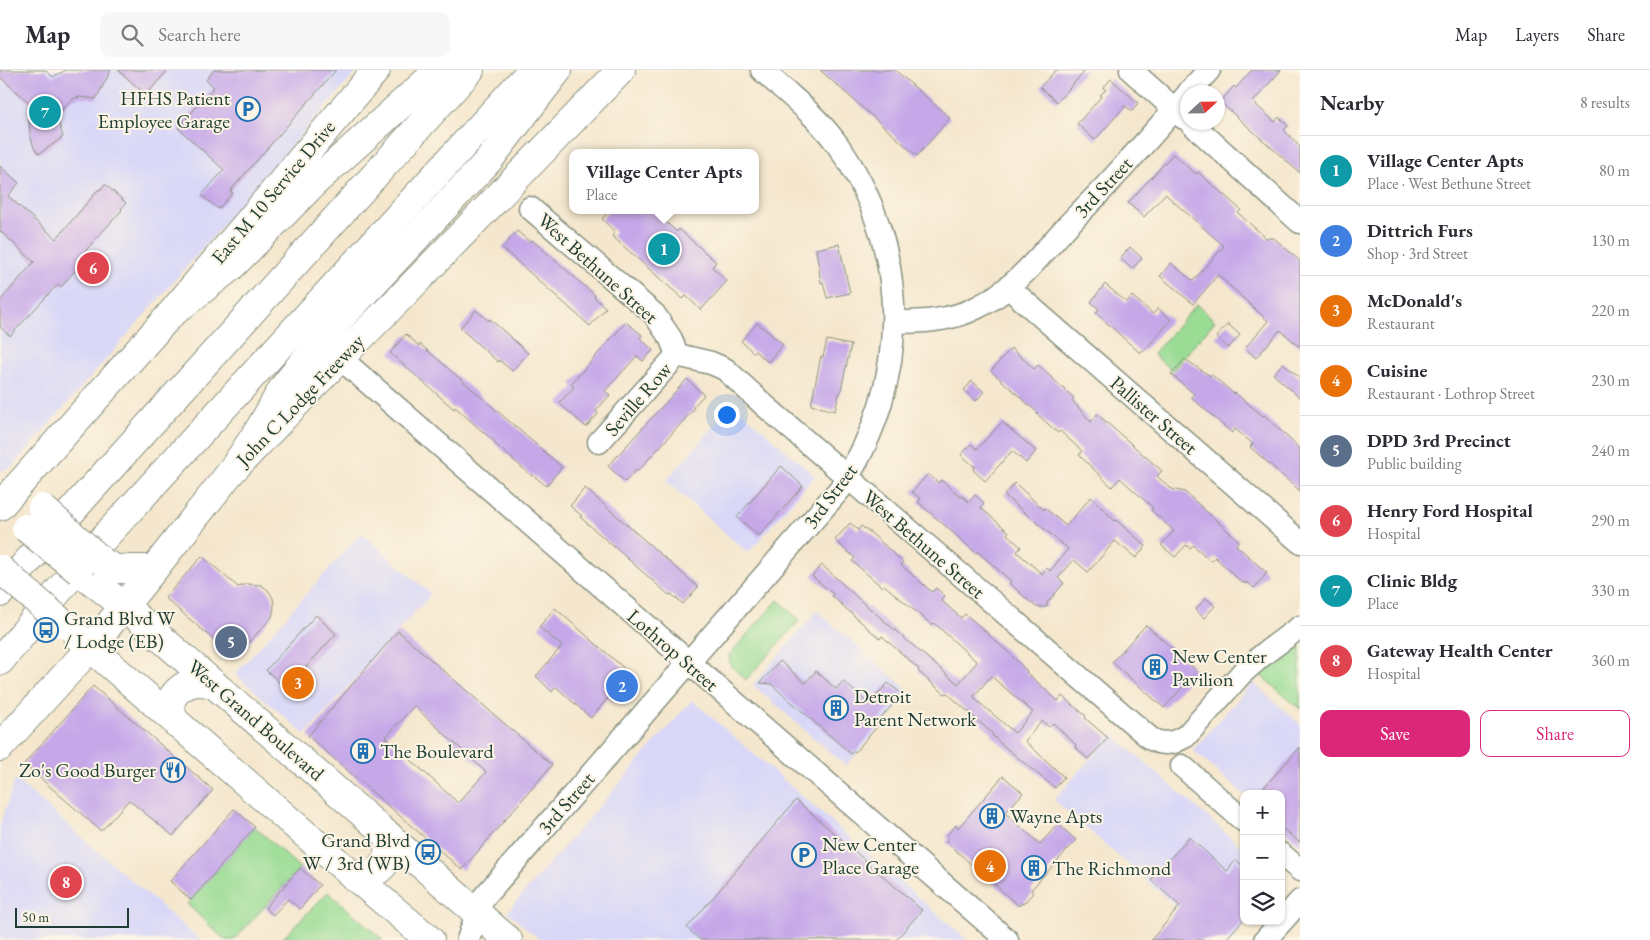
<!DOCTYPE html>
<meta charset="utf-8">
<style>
body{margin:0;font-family:"EB Garamond",serif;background:#f7f7f7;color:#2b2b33}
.controls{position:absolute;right:15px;bottom:15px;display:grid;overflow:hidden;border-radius:10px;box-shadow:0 1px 4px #0004}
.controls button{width:45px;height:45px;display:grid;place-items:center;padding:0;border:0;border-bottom:1px solid #e1e1e2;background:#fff;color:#2b2b33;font:25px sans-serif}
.compass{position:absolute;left:1180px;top:15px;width:45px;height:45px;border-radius:50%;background:#fff;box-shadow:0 1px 4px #0004;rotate:68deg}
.scale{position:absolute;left:15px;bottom:12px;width:114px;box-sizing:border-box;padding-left:5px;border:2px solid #1f3d34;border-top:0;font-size:14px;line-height:18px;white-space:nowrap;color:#1f3d34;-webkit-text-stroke:4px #fcf5e5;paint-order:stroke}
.you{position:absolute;left:726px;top:344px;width:18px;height:18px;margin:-12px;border:4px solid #fff;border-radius:50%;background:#1a73e8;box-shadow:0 0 0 8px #1a73e833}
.badge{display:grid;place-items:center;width:32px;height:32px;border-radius:50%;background:#db2777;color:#fff;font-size:16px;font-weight:700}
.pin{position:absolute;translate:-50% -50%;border:2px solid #fff;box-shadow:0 1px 5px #0006}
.popup{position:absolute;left:569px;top:79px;width:190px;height:65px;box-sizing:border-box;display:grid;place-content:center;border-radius:10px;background:#fff;filter:drop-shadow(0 1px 4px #0005);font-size:16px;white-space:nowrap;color:#7c7c81}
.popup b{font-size:19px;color:#2b2b33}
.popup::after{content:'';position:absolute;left:50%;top:100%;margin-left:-10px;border:10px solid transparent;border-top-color:#fff}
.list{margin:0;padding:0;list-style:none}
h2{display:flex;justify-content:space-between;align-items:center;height:65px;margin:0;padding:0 20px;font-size:21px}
h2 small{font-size:16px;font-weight:400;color:#7c7c81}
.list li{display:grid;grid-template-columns:32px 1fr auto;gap:15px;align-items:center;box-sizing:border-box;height:70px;padding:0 20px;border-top:1px solid #e1e1e2}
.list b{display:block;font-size:19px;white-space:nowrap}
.list p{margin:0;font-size:16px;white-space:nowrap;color:#7c7c81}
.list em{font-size:16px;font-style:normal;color:#7c7c81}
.actions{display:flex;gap:10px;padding:15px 20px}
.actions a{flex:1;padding:11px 0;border:1px solid #db2777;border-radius:10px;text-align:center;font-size:18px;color:#db2777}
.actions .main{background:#db2777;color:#fff}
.icon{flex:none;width:28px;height:28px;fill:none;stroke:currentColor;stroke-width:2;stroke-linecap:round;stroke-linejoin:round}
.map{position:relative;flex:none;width:1300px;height:870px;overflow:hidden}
header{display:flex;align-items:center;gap:30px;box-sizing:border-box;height:70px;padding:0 25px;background:#fff;border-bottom:1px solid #e1e1e2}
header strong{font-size:24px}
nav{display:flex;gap:28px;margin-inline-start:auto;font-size:18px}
.search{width:350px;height:45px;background:#f7f7f7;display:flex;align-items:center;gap:12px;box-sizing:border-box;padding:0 18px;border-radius:10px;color:#7c7c81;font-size:19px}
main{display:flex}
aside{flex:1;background:#fff}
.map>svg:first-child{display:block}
</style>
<header>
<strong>Map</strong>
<div class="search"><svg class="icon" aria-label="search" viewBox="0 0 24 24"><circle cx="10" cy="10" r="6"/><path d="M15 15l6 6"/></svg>Search here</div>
<nav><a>Map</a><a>Layers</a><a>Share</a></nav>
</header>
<main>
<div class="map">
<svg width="1300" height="870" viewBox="0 0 1300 870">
<rect width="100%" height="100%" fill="#fcf5e5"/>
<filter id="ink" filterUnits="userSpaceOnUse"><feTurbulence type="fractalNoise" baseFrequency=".02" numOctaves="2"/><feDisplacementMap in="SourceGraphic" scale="10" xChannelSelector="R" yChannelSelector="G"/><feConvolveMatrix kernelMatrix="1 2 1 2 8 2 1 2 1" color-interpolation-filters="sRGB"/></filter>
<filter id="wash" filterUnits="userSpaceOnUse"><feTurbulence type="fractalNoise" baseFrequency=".0096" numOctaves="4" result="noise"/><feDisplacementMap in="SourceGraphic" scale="20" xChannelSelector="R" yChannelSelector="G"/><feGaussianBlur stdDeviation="1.12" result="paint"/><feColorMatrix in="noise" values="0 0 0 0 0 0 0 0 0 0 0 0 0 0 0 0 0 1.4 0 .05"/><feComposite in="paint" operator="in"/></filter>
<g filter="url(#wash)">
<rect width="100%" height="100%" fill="#f5e7cd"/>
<!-- built -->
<g fill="#d8d7f8">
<polygon points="0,0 358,0 13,396 0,401"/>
<polygon points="733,334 815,406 748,483 666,411"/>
<polygon points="361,463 431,524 305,665 235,604"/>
<polygon points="817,541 910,622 846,696 753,615"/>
<polygon points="1253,612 1300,654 1300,775 1281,758 1281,724 1244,724 1244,725 1193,680"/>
<polygon points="692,630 967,870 540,870 507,842"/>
<polygon points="1112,664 1244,779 1244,851 1247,851 1231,870 1215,870 1054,730"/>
<polygon points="15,709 200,870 3,870 0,868 0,755"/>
</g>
<!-- green -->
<g fill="#9adc94" stroke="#5c8c64">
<polygon points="1197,234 1215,251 1172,301 1153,284"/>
<polygon points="778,530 800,550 746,610 730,595 729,585"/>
<polygon points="1300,574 1300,639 1259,604"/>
<polygon points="255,757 300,798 234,870 225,870 187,834"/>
<polygon points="328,822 383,870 281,870"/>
</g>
<g id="blocks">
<!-- building -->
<g fill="#c6a8e9" fill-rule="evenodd">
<polygon points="0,0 45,0 53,7 66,0 111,0 96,29 80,27 75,28 65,35 59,46 59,54 63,67 39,84 34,78 30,64 29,49 31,34 0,7"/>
<polygon points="118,0 168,0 146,25"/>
<polygon points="214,0 336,0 230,121 233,123 218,139 202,125 224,100 178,58 214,17 206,10"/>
<polygon points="820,0 895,0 950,48 917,86"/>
<polygon points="1056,0 1086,0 1057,32 1040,17"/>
<polygon points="1252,0 1281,0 1253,32 1275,52 1279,47 1288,56 1284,60 1300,77 1300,103 1220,32 1234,16 1236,18"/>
<polygon points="1111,9 1138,33 1132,41 1125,36 1095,70 1077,54 1102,26 1100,25 1106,20 1103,18"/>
<polygon points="1173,84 1196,104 1198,102 1241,140 1238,143 1266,168 1274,168 1300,191 1300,277 1280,260 1256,288 1245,278 1268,251 1218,205 1193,234 1160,206 1171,193 1193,211 1224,176 1165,124 1144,147 1128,133"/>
<polygon points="0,96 19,113 8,126 56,169 99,119 100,120 105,114 126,133 121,139 122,140 79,188 83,191 61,217 58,214 10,266 0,257 0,231 34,192 0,161"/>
<polygon points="610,140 652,140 677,162 679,159 716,192 712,197 727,211 701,240 686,226 683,229 612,166 615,162 602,149"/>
<polygon points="517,161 530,172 532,170 581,213 595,225 594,227 606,238 590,256 502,178"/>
<polygon points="839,174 850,223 827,228 823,212 821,213 816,179"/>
<polygon points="1130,177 1142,188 1132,199 1120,188"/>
<polygon points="1105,214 1125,231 1127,232 1132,226 1153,244 1158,238 1171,250 1144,281 1143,280 1140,283 1096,243 1099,239 1091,232"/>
<polygon points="476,240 489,251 490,249 528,283 512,301 499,290 498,292 460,258"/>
<polygon points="626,252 642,265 640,268 653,280 643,291 637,286 605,321 610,325 596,341 598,344 586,357 559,333 574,317 571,314"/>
<polygon points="757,253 783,274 768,292 755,281 754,283 741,271"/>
<polygon points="1228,254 1240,265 1228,278 1216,267"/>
<polygon points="406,264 419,276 420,274 562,397 546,416 533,405 532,406 494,373 495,372 482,361 455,337 454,339 390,283"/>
<polygon points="827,270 851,275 840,324 839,324 835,341 811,335 821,286 823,287"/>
<polygon points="1011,278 1034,299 1038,295 1063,318 1074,328 1072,330 1091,352 1097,344 1162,401 1157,406 1169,417 1172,419 1185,422 1239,471 1236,475 1267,503 1254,518 1247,512 1246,514 1243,512 1242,513 1215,487 1211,491 1193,475 1190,478 1186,475 1175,487 1161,475 1174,461 1151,440 1153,438 1120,408 1112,417 1079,385 1082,381 1060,361 1058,363 1037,344 1038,343 991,301"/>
<polygon points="1185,289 1210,306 1211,304 1234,324 1235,323 1263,346 1264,345 1300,379 1300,421 1250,377 1253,374 1235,359 1232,363 1191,327 1194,324 1171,304"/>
<polygon points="1283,293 1300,308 1300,328 1273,304"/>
<polygon points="687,309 704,325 693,337 694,339 638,401 636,400 625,412 608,396"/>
<polygon points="972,311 984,322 976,331 964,320"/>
<polygon points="1002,352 1036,381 1026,393 1012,381 985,411 973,400 975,397 961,385 971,374 977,379"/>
<polygon points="781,396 803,416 759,466 737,447"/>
<polygon points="928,404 939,413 941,410 961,427 962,426 969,432 975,425 984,433 981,438 1009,462 1007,464 1021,477 1017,482 1042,504 1047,498 1050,501 1068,479 1004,425 1015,413 1044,440 1045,438 1066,456 1091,427 1115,451 1116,450 1146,476 1136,488 1115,471 1088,502 1074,490 1058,508 1064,513 1047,533 1047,537 1036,537 1009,513 1011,511 978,482 976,483 918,432 921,429 912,422"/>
<polygon points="585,418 698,517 683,534 671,524 669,525 580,447 582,446 570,436"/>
<path d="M850,453L858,460L861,456L871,463L903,492L901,495L932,522L936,518L945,526L941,530L961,548L965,544L977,554L1010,584L1027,601L1026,602L1058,631L1062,626L1086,646L1085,648L1108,668L1088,689L1075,677L1076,675L1053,653L1049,657L1042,651L1025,671L1064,707L1055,718L1000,673L992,665L993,664L947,623L945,624L929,611L918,601L919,599L882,566L880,569L832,526L833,524L812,506L822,495L861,531L958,614L977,592L934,553L932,555L884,515L882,517L852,491L855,488L835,470ZM991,606L1033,642L1015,663L975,629L974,626Z"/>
<polygon points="202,486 238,517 247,514 261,515 268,520 273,528 274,537 272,547 235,588 165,528"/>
<polygon points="1206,528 1215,536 1204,548 1195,540"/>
<polygon points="555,538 634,607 613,632 608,628 591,648 556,617 552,622 536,606 562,576 539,557"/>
<polygon points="316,545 336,564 286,619 266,600"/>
<polygon points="1146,555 1197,601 1164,638 1112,592"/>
<path d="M398,561L552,695L462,800L308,666ZM414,636L486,702L458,733L386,667Z"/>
<polygon points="780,591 805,613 816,601 836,619 843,611 869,634 888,613 902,624 880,649 882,651 855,682 853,681 851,684 771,614 760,613"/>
<polygon points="93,616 213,720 173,766 129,730 101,761 24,694"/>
<polygon points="1300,677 1300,773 1281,757 1281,724 1258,724"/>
<polygon points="1003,706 1023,723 1005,743 1040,774 1058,754 1076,770 1031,820 1033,823 1023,834 1021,833 1019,836 946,772 949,768 946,766 956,755 958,758"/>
<polygon points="796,730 922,840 896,870 700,870 687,858"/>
<polygon points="234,739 255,757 191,830 170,811"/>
<polygon points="1189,767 1227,801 1236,790 1244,797 1244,849 1225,870 1151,870 1180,836 1151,810"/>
<polygon points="300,798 320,815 300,839 288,829 273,845 265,838"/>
</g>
</g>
</g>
<g filter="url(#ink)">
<use href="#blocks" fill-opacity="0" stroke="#8a9280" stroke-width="1"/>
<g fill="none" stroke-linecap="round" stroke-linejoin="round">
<defs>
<g id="minor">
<polyline points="1131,0 1184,48"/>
<polyline points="1189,22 1209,0"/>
<polyline points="1190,52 1300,152"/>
<polyline points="530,138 654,244 671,269 677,285"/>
<polyline points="1009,218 1300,472"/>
<path d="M894,252C922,252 950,251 976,238C1016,219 1040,185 1069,154C1084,138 1100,123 1114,107C1139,80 1163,52 1188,24"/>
<polyline points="677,285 711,293 725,299 764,335 1151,669 1158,672 1166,673 1174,672 1186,666 1241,604 1265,583 1300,557"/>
<polyline points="340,288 1007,870"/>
<polyline points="599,372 677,285"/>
<polyline points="1182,696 1244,751"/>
<polyline points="1281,784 1300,800"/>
<path d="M468,870L477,843L484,827L840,419C911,313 912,179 837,74C816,45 788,24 762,0"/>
<polyline points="1265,870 1300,831"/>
</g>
<g id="major">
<polyline points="0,436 170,245 376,0"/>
<polyline points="104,493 116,499 154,499"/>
<polyline points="79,501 124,536 508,870"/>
<polyline points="77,566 343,797 430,870"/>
<path d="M176,653C174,649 172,645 171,641C167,625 184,613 198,612C203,612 209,613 214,614"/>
<polyline points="0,677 90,578 154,499 230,403 340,288 400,228 621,0"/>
<path d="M355,808C383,803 391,794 388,765"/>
</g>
<g id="highway">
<polyline points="170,245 231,197 316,111 439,0"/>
<polyline points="230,403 260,358 283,318 304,291 333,256 489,90 558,0"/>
<polyline points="0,523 85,426 470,0"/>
<polyline points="0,591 92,481 532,0"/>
</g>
</defs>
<!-- minor casing -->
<use href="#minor" stroke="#8a9280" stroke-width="25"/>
<!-- major casing -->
<use href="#major" stroke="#8a9280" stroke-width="30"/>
<!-- highway casing -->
<use href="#highway" stroke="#8a9280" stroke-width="30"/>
<!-- minor -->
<use href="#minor" stroke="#fff" stroke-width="22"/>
<!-- major -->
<use href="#major" stroke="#fff" stroke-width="28"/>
<!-- highway -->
<use href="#highway" stroke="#fff" stroke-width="28"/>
<defs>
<g id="major-bridge">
<polyline points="42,438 104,493"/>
<polyline points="26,458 79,501"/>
<polyline points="0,499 65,555"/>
</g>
</defs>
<!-- major-bridge casing -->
<use href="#major-bridge" stroke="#8a9280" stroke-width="30" stroke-linecap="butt"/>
<!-- major-bridge -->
<use href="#major-bridge" stroke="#fff" stroke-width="28"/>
</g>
</g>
<!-- icons -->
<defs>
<symbol id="parking-ring" viewBox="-11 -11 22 22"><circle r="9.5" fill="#fcf5e5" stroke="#1f6fb2" stroke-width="1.5"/><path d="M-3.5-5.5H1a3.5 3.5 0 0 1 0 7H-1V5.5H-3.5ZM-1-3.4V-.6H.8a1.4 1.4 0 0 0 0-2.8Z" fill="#1f6fb2"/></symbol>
<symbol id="bus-ring" viewBox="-11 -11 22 22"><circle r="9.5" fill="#fcf5e5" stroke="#1f6fb2" stroke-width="1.5"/><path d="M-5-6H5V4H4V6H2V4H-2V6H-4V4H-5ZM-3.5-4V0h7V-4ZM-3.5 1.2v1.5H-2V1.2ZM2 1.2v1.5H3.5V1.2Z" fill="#1f6fb2"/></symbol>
<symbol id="building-ring" viewBox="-11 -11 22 22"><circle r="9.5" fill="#fcf5e5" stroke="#1f6fb2" stroke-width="1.5"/><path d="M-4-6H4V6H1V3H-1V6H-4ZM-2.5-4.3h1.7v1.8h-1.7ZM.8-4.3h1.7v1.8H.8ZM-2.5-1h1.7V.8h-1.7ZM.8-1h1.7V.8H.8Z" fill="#1f6fb2"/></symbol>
<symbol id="restaurant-ring" viewBox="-11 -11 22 22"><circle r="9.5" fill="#fcf5e5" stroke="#1f6fb2" stroke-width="1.5"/><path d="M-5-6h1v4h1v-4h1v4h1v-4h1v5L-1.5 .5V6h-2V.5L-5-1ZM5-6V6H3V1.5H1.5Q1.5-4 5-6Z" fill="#1f6fb2"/></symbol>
</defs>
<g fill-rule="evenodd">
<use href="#parking-ring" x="234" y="25" width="28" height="28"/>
<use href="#bus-ring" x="32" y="546" width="28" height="28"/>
<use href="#building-ring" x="1141" y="583" width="28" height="28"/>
<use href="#building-ring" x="822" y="624" width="28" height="28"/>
<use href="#building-ring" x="349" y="667" width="28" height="28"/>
<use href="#restaurant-ring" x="159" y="686" width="28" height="28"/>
<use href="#building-ring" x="978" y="732" width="28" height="28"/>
<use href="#bus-ring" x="414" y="768" width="28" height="28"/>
<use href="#parking-ring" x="790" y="771" width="28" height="28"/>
<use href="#building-ring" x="1020" y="784" width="28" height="28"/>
</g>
<g text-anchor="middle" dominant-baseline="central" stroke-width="4" stroke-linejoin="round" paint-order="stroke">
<!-- poi labels -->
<g font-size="20" fill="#1f3d34" stroke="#fcf5e5" text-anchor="start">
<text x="230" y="28" text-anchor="end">HFHS Patient<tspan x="230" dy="23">Employee Garage</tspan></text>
<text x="64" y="548">Grand Blvd W<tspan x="64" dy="23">/ Lodge (EB)</tspan></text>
<text x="1172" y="586">New Center<tspan x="1172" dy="23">Pavilion</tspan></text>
<text x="854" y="626">Detroit<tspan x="854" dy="23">Parent Network</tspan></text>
<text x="380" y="681">The Boulevard</text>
<text x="156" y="700" text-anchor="end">Zo's Good Burger</text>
<text x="1010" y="746">Wayne Apts</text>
<text x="410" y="770" text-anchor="end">Grand Blvd<tspan x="410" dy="23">W / 3rd (WB)</tspan></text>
<text x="822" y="774">New Center<tspan x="822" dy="23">Place Garage</tspan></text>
<text x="1052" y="798">The Richmond</text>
</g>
<!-- street labels -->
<g font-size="20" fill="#1f3d34" stroke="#fcf5e5">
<text transform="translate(1103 117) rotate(-47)">3rd Street</text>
<text transform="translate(273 122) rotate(-50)">East M 10 Service Drive</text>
<text transform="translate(598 198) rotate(42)">West Bethune Street</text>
<text transform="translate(638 329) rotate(-49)">Seville Row</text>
<text transform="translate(300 330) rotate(-46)">John C Lodge Freeway</text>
<text transform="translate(1154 345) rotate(41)">Pallister Street</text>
<text transform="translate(830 426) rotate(-53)">3rd Street</text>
<text transform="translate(924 474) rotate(41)">West Bethune Street</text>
<text transform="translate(673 580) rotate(41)">Lothrop Street</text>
<text transform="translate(256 650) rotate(41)">West Grand Boulevard</text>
<text transform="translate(566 733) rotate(-49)">3rd Street</text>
</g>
</g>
</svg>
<div class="controls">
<button>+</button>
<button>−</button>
<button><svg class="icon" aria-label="layers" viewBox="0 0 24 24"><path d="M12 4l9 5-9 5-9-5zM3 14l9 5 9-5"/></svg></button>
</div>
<svg class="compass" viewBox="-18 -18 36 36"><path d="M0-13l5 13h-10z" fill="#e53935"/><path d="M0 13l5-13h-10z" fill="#7c7c81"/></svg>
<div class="scale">50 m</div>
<div class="you"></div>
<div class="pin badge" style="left:664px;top:179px;background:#0f9aa8">1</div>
<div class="popup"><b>Village Center Apts</b>Place</div>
<div class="pin badge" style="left:622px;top:616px;background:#3f7fe0">2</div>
<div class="pin badge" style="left:298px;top:613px;background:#e8710a">3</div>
<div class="pin badge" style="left:990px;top:796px;background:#e8710a">4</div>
<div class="pin badge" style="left:231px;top:572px;background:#5c6f8a">5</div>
<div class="pin badge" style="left:93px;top:198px;background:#e0444e">6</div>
<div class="pin badge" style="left:45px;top:42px;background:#0f9aa8">7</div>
<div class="pin badge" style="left:66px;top:812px;background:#e0444e">8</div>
</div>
<aside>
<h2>Nearby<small>8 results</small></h2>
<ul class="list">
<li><span class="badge" style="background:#0f9aa8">1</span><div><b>Village Center Apts</b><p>Place · West Bethune Street</p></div><em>80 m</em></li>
<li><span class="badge" style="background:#3f7fe0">2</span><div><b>Dittrich Furs</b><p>Shop · 3rd Street</p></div><em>130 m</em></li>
<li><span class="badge" style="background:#e8710a">3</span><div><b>McDonald's</b><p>Restaurant</p></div><em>220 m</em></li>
<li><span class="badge" style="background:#e8710a">4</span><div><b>Cuisine</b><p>Restaurant · Lothrop Street</p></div><em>230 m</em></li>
<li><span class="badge" style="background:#5c6f8a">5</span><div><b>DPD 3rd Precinct</b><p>Public building</p></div><em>240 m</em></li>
<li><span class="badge" style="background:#e0444e">6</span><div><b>Henry Ford Hospital</b><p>Hospital</p></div><em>290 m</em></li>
<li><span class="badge" style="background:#0f9aa8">7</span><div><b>Clinic Bldg</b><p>Place</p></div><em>330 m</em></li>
<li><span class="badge" style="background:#e0444e">8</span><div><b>Gateway Health Center</b><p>Hospital</p></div><em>360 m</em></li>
</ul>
<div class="actions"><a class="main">Save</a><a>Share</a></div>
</aside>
</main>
